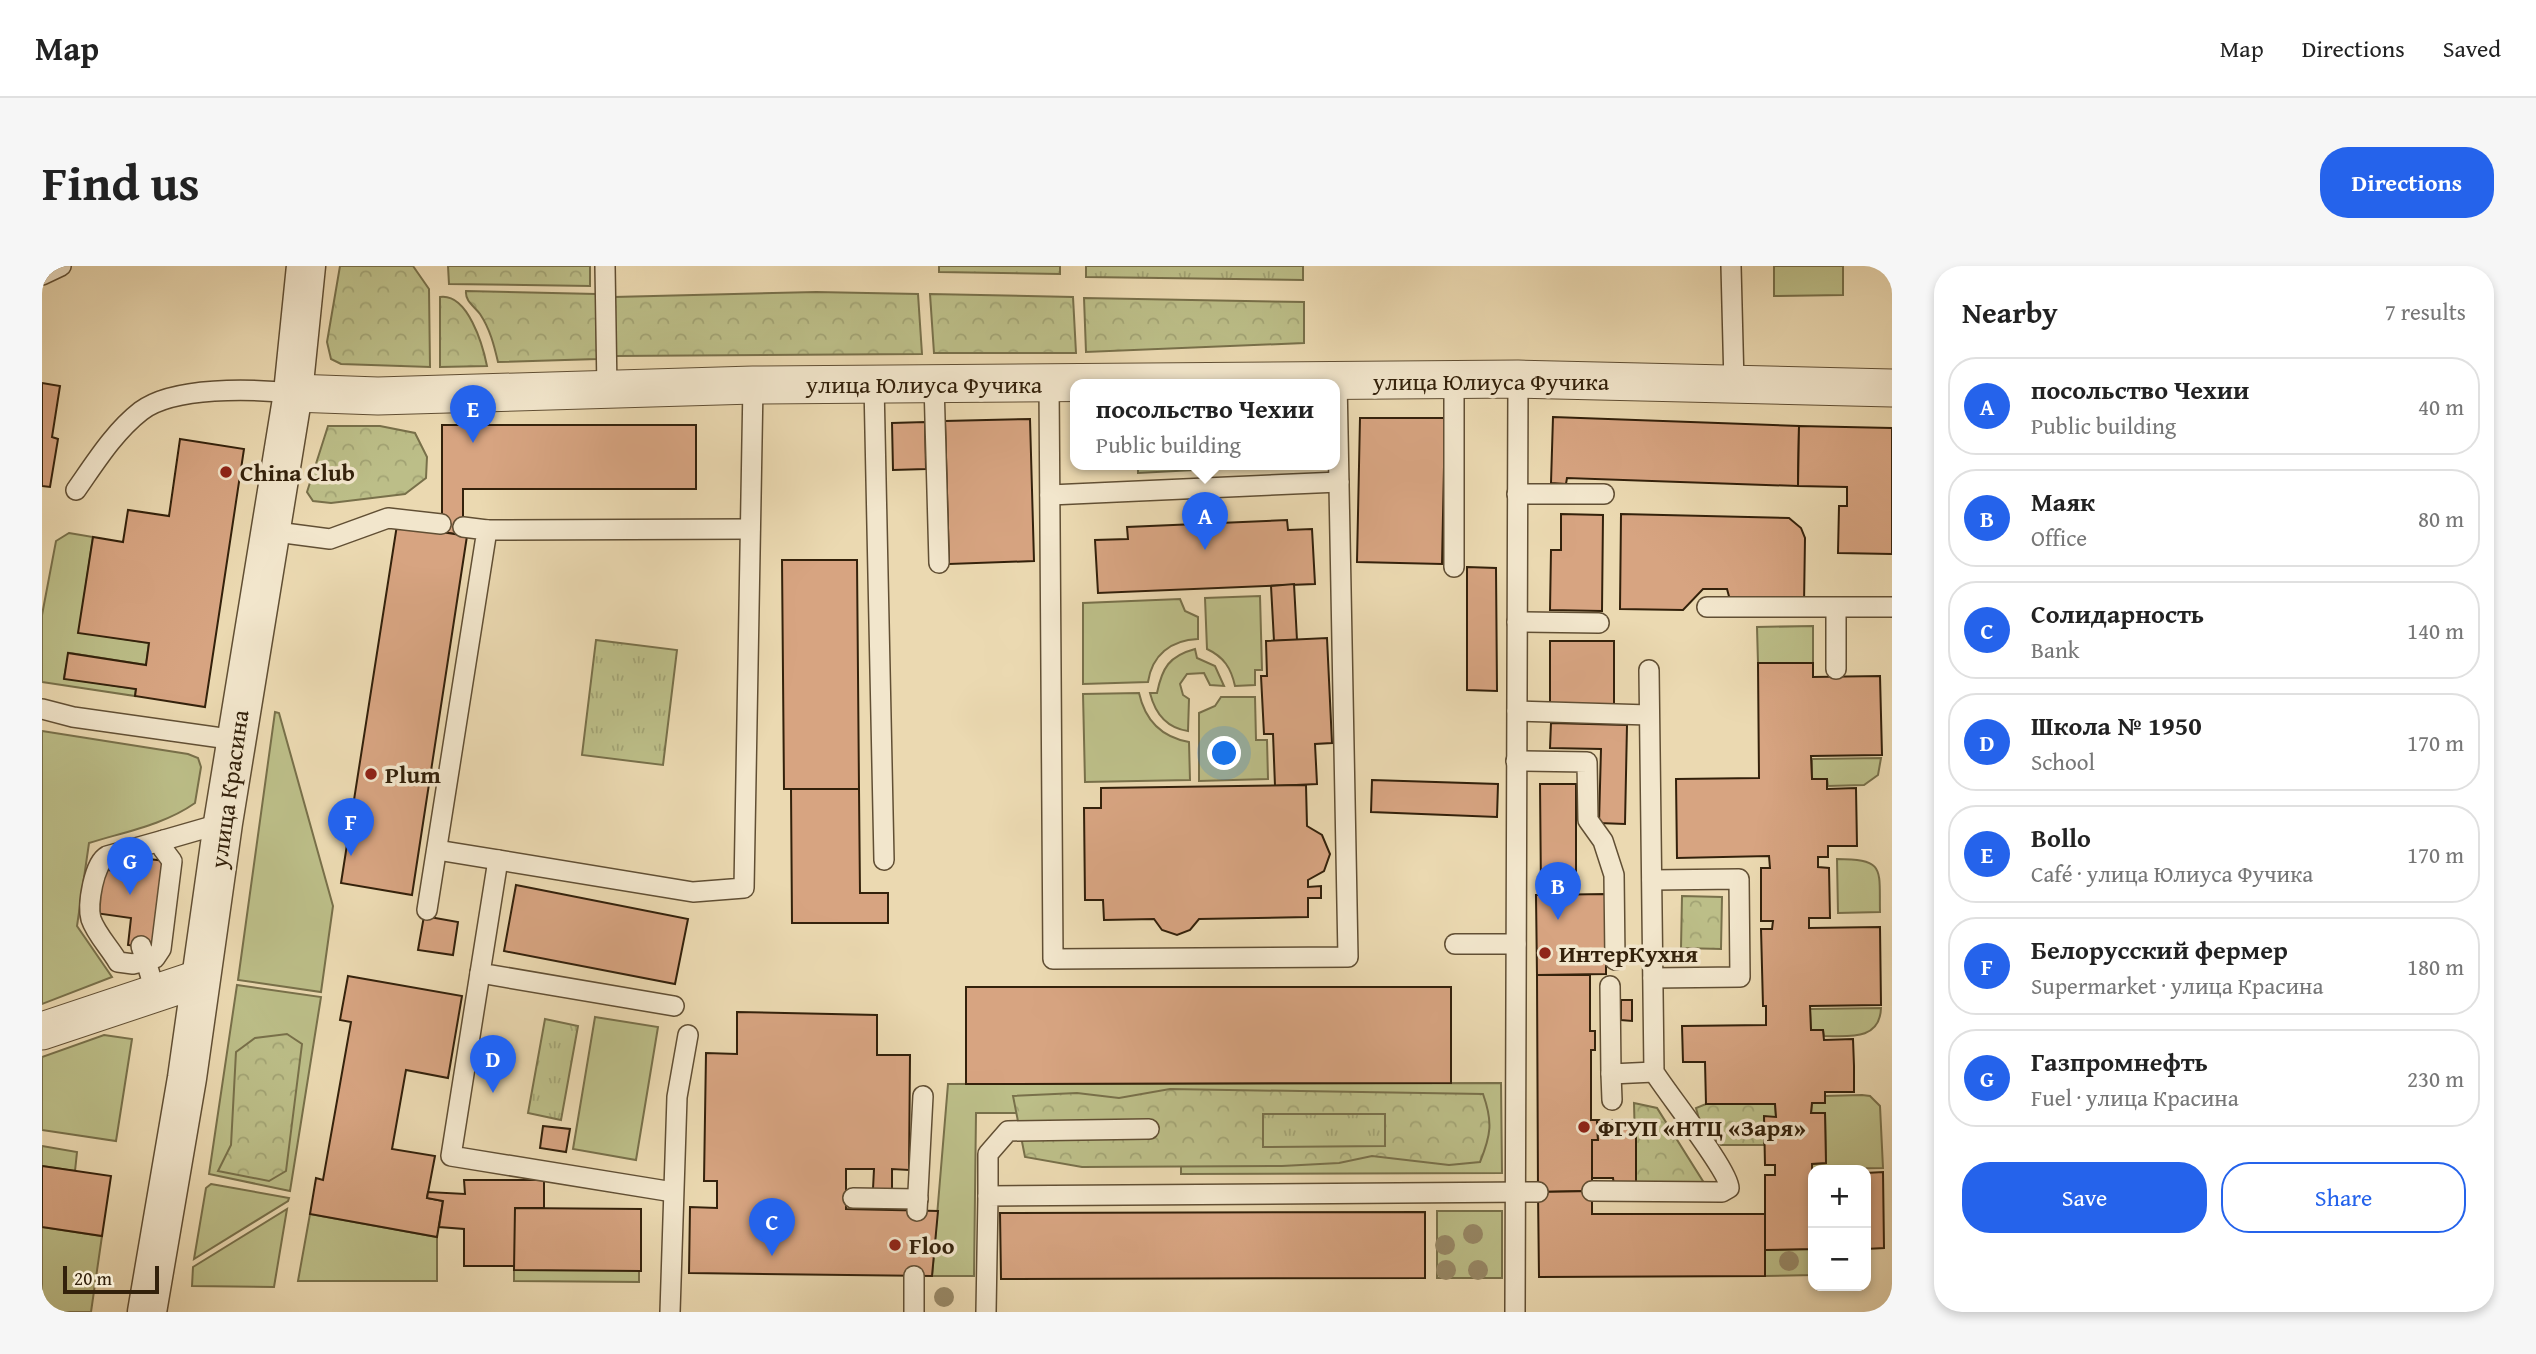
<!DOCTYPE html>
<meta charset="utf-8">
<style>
body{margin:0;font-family:"Gentium Book Plus",serif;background:#f6f6f6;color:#222}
.controls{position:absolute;right:21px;bottom:21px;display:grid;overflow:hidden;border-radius:14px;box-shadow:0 4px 10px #0003}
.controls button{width:63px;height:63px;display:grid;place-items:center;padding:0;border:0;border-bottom:2px solid #e0e0e0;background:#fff;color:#222;font:35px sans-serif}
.scale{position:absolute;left:21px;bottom:18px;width:96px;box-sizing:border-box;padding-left:7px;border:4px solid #33210b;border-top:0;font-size:19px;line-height:24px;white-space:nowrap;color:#33210b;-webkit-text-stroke:5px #f2e6cc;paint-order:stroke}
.you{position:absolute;left:1183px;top:488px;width:24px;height:24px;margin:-18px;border:5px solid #fff;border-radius:50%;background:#1a73e8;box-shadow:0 0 0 10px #1a73e833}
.badge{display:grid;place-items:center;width:46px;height:46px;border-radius:50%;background:#2563eb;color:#fff;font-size:23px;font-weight:700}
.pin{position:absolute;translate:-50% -58px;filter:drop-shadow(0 2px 4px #0008)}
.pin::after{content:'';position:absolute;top:37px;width:24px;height:21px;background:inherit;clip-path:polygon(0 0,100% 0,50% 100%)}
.popup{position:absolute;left:1028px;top:113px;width:270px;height:91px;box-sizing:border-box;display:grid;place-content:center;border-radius:14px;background:#fff;filter:drop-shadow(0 2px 5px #0005);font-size:23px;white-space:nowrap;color:#767676}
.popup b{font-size:26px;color:#222}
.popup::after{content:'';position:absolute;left:50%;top:100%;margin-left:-14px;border:14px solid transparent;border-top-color:#fff}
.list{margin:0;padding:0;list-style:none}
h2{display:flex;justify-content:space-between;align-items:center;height:91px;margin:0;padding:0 28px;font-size:30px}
h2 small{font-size:23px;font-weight:400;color:#767676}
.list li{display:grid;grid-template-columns:46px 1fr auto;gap:21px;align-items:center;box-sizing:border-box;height:98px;margin:0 14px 14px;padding:0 14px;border:2px solid #e0e0e0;border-radius:28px}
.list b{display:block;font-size:26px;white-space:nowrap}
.list p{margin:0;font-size:23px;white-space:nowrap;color:#767676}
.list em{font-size:23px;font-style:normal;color:#767676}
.actions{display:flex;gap:14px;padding:21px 28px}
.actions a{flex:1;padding:16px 0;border:2px solid #2563eb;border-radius:28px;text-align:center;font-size:24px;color:#2563eb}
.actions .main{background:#2563eb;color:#fff}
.map{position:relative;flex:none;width:1850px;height:1046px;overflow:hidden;border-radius:28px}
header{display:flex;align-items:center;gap:42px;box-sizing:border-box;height:98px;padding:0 35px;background:#fff;border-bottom:2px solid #e0e0e0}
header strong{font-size:33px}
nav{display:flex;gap:38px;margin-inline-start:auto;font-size:24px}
.intro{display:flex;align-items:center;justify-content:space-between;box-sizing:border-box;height:168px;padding:0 42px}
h1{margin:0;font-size:49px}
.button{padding:18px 32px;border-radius:28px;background:#2563eb;color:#fff;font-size:24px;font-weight:700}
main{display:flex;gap:42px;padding:0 42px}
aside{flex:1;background:#fff;border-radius:28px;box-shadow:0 4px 10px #0003}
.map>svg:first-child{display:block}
</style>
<header>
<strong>Map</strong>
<nav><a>Map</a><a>Directions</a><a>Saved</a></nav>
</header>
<div class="intro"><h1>Find us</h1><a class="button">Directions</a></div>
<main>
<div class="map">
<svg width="1850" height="1046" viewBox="0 0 1850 1046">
<defs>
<pattern id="forest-crowns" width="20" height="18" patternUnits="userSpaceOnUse" patternTransform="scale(1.75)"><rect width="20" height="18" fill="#bcbe88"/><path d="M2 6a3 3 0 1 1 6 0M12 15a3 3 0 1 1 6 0" fill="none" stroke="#a2a374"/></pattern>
<pattern id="park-tufts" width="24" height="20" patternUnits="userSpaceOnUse" patternTransform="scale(1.75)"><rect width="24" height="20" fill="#bcbe88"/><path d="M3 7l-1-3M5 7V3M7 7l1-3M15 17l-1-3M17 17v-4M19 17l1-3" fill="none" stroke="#a2a374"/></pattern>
</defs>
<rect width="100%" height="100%" fill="#ebd9b1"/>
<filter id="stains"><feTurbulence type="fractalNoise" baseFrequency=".00286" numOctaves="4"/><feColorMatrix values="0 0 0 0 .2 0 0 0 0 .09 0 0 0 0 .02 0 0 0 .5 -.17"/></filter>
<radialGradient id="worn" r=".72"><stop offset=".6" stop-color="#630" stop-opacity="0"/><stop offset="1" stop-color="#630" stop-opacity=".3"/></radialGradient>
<!-- grass -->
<g fill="#bcbe88" stroke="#78704a" stroke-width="2">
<polygon points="1732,0 1801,0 1801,29 1732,30"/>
<polygon points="1096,198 1268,198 1096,207"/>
<polygon points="27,267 51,271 37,366 107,377 104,399 27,387 22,412 94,423 93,430 0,416 0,349 14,275"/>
<path d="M1218,330L1220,404H1213V419L1193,420C1189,402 1182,391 1165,383L1163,332Z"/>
<path d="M1138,333L1143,345L1156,351V373C1129,374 1110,389 1106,416L1041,418V337Z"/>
<polygon points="1771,360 1771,397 1716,397 1715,361"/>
<path d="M1153,383L1155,392L1173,400L1182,420L1168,419L1162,407L1145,408L1138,418L1141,429L1147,433L1146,465C1125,462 1113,447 1108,427H1115C1120,402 1127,390 1153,383Z"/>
<path d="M1097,427C1103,454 1119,471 1147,476L1148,514L1043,516L1041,428Z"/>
<polygon points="1179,431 1213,431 1214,474 1225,474 1226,513 1157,515 1157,447 1173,440"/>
<polygon points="233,446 237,447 291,640 279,726 196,714"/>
<path d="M0,465L146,488L156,492L159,501L153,537C122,559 82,566 47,577L35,660L70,711L0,738Z"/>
<polygon points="1839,492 1836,509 1822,519 1786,520 1785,513 1770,513 1770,493"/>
<path d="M1795,593C1844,593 1837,603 1838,646L1796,647Z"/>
<polygon points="195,719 279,731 248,925 167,908"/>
<path d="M1839,742C1838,775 1806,770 1782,770L1781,764H1769L1768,743Z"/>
<polygon points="553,751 616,761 594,894 531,883"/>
<polygon points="62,769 90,773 74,875 0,864 0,791"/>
<polygon points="1459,817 1460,907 1139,908 1139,847 934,847 932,1010 890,1010 906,818"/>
<polygon points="1820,829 1828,830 1838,840 1841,902 1770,903 1770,898 1784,897 1783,847 1769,847 1770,837 1782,837 1782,830"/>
<polygon points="0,880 35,886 33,905 0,900"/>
<polygon points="169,918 247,932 246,935 152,993 164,922"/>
<polygon points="245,943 232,1021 150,1020 151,1001"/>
<polygon points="1460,945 1460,1012 1395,1012 1395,945"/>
<polygon points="268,948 395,971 395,1015 256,1015"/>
<polygon points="0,961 60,970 49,1046 0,1046"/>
<polygon points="1771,983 1771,1009 1723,1010 1723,984"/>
<polygon points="472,1004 597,1004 597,1016 472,1015"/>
</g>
<!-- forest -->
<g fill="url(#forest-crowns)" stroke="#78704a" stroke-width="2">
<polygon points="298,0 371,0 387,23 388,101 299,98 289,93 285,76"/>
<polygon points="406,0 548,0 548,20 407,18"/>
<path d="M424,25L554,28L555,93L456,96C452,79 448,63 438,48C432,40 423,35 424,25Z"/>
<polygon points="774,26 876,28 880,88 573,90 572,31"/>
<polygon points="888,28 1031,31 1034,87 892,87"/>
<path d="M398,31C426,27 441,80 445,100L398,101Z"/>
<polygon points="1042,32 1262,36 1262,77 1044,86"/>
<polygon points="286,160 338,160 373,167 385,191 384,212 363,228 289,237 271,235 265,226"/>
<polygon points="1640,630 1680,631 1679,683 1639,682"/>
<polygon points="245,768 260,778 244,905 227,915 176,905 189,879 194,786 213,772"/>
<path d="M1128,823L1441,828C1451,856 1449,869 1438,896L1407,899L1330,890L1297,897L1240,900L1040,901L983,891L971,830L1035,827L1077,832Z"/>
<polygon points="1592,837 1615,842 1664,920 1594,919"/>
<polygon points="1664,838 1733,838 1734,851 1722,851 1722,879 1679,879 1657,853 1654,842"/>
</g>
<!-- park -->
<g fill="url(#park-tufts)" stroke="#78704a" stroke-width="2">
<polygon points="897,0 1018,0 1018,8 897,6"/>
<polygon points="1044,0 1261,0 1261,14 1044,11"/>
<polygon points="554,374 635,384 621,499 540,489"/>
<polygon points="503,753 536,760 519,854 486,847"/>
<polygon points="1221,848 1343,848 1343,880 1221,881"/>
</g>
<!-- building -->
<g fill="#d7a481" stroke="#33210b" stroke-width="2">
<polygon points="0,117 18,120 10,171 16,173 8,221 0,220"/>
<polygon points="1511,151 1757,160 1756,220 1525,212 1524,218 1509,217"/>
<polygon points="1318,152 1403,152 1400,298 1315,296"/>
<polygon points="988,153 992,295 907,298 903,155"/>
<polygon points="883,156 884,203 851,204 850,157"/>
<polygon points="400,159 654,159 654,223 421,223 421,269 400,266"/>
<polygon points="1757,160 1850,162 1850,288 1796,287 1797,240 1805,240 1805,221 1756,220"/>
<polygon points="138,173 202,183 163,441 93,430 94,423 22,413 26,387 104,399 107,377 36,367 51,271 81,276 86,244 127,250"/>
<polygon points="1519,248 1561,249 1560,345 1508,344 1509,284 1519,284"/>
<polygon points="1579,248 1747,252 1759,262 1763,272 1762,339 1688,334 1685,323 1661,323 1641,344 1578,343"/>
<polygon points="1245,254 1246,264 1270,263 1273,318 1056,327 1053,274 1086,273 1085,261"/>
<polygon points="355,259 425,270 370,629 299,617"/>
<polygon points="740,294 815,294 817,523 742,523"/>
<polygon points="1425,301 1454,302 1455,425 1425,424"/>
<polygon points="1252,318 1255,374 1232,375 1229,320"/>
<polygon points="1285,372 1290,477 1273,478 1275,518 1233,520 1231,468 1222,468 1219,410 1225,410 1224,375"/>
<rect x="1508" y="375" width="64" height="65"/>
<polygon points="1716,397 1771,397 1771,411 1838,410 1840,489 1769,490 1770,513 1785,513 1785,523 1814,522 1815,580 1786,580 1786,591 1776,591 1776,601 1787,602 1788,652 1767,652 1767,662 1838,661 1839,739 1768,740 1769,764 1781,764 1782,774 1811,773 1812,800 1812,826 1783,826 1783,837 1770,837 1769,847 1783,847 1784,897 1770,898 1771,983 1723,984 1723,909 1733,909 1733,899 1723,899 1722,850 1734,851 1733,838 1664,838 1663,796 1641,796 1640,760 1724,759 1724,740 1721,740 1719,663 1730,663 1731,655 1719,655 1719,602 1728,602 1727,590 1635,592 1634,513 1717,512"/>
<polygon points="1509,457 1585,459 1583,558 1557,557 1559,483 1508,482"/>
<polygon points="1330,514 1456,518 1455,551 1329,546"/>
<polygon points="1498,518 1534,518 1534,628 1499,628"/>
<polygon points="1264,519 1265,560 1280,569 1288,588 1282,605 1266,614 1266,621 1279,620 1279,632 1266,632 1266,651 1157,653 1148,664 1135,669 1120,664 1112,653 1062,654 1061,634 1043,634 1042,542 1059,542 1059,522"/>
<polygon points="749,523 817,523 818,627 846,627 846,657 750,657"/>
<polygon points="97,592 124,595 113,683 86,679 89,652 53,647 59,603 95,608"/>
<polygon points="474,619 646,653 633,718 462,685"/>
<polygon points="1564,628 1564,708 1495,709 1494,629"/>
<polygon points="382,650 416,656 411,689 376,684"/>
<polygon points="1495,709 1548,709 1548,765 1553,765 1553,784 1549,784 1549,854 1555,854 1556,874 1550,874 1550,925 1496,926"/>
<polygon points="306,710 420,730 406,812 364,804 350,883 393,890 385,932 401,935 395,971 268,948 274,912 281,914 309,756 298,754"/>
<polygon points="924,721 1409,721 1409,817 924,818"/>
<polygon points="1579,734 1590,734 1590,755 1579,754"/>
<polygon points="695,746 835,749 835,789 868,789 867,904 850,903 850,923 831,923 832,903 804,903 804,943 896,945 890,1010 647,1007 648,941 675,942 675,915 662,915 664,787 695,788"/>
<polygon points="1555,854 1594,854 1594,919 1572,919 1571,912 1550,912 1550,874 1556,874"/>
<polygon points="501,860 528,863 524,886 498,882"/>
<polygon points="0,900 69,910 60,970 0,961"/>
<polygon points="1841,906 1842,982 1824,983 1824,907"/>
<polygon points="422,914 502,914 502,942 473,942 473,1000 422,1000 422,963 397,961 401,935 385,932 386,926 423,928"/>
<polygon points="1550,925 1550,948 1723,948 1723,1010 1497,1011 1496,926"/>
<polygon points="473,942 599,943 599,1005 472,1004"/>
<polygon points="1383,946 1383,1012 959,1013 958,947"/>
</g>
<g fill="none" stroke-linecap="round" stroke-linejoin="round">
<defs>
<g id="service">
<polyline points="563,0 565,124"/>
<polyline points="1689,0 1692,118"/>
<polyline points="0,9 19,0"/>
<polyline points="1412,113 1412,301"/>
<polyline points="892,117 897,297"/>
<polyline points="1007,117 1011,693 1306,691 1295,114"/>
<polyline points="832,118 842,594"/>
<path d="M34,224C53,197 72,166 99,145C132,120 210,123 251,127"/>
<polyline points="1475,228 1562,228"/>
<polyline points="1008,229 1297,216"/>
<polyline points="445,264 708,263"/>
<polyline points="227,265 288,273 346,252 399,258"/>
<polyline points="1665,341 1850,341"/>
<polyline points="1794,343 1794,403"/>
<polyline points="1475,356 1557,357"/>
<polyline points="0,443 31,451 194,474"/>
<polyline points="1475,445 1607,449"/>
<polyline points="1474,495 1545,496 1546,554 1561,575 1572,609 1573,694"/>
<polyline points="395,584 651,626 702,622 711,119"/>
<polyline points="456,594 438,707 632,740"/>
<polyline points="1610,614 1697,613 1698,711 1611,712"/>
<polyline points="385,644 445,264 421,261"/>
<polyline points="1413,678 1474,678"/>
<path d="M99,680L104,695L91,698L76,696C68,682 54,668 49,653C45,639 52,597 65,590L122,574"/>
<polyline points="438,707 409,890 631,926"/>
<polyline points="1568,720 1569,808 1612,806"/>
<polyline points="113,725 104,695 113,692 119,683 130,595 121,583 122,574 181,557"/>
<polyline points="1569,808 1570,834"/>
<path d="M1550,925L1680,926L1687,922C1688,906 1625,827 1612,806L1607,404"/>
<polyline points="946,930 946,888 966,865 1107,863"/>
<polyline points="811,932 876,933"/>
<polyline points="875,945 881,830"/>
<polyline points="628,1046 635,831 646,769"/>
<polyline points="872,1046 872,1010"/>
<polyline points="944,1046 946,930 1496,926"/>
<polyline points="1473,1046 1476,113"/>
</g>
<g id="minor">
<polyline points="251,127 336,130 711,119 1476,113 1850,122"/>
<polyline points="0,765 159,712"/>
</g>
<polyline id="tertiary" points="105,1046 145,812 181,557 251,127 264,0"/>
</defs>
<!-- service casing -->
<use href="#service" stroke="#614f34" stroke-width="22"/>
<!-- minor casing -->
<use href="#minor" stroke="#614f34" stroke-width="39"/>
<!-- tertiary casing -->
<use href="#tertiary" stroke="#614f34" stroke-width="41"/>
<!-- service -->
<use href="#service" stroke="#f2e6cc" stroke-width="19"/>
<!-- minor -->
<use href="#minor" stroke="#f2e6cc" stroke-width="37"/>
<!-- tertiary -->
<use href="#tertiary" stroke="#f2e6cc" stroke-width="38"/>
</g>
<!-- trees -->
<g fill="#988967">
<circle cx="1431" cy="968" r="10"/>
<circle cx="1403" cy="979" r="10"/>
<circle cx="1747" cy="995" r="10"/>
<circle cx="1404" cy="1004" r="10"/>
<circle cx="1436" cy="1004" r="10"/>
<circle cx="902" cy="1031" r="10"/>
</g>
<!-- markers -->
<g fill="#8f2418" stroke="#f2e6cc" stroke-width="2.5">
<circle cx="184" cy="206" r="7"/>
<circle cx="329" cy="508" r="7"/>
<circle cx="1503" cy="687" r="7"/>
<circle cx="1542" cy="861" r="7"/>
<circle cx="853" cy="979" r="7"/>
</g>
<g text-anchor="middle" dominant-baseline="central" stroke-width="7" stroke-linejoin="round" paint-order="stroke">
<!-- street labels -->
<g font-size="24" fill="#33210b" stroke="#f2e6cc">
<text x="1449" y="115">улица Юлиуса Фучика</text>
<text x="882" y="118">улица Юлиуса Фучика</text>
<text transform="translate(187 523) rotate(-82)">улица Красина</text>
</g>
<!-- poi labels -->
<g font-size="24" font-weight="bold" fill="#33210b" stroke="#f2e6cc" text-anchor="start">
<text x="198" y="206">China Club</text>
<text x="343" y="508">Plum</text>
<text x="1517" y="687">ИнтерКухня</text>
<text x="1556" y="861">ФГУП «НТЦ «Заря»</text>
<text x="867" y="979">Floo</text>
</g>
</g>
<rect width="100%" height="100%" filter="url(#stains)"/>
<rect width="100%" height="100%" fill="url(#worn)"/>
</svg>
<div class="controls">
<button>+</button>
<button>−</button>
</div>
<div class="scale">20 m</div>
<div class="you"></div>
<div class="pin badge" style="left:1163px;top:284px">A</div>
<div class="popup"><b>посольство Чехии</b>Public building</div>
<div class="pin badge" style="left:1516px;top:654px">B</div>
<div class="pin badge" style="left:730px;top:990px">C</div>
<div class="pin badge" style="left:451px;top:827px">D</div>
<div class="pin badge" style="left:431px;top:177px">E</div>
<div class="pin badge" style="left:309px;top:590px">F</div>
<div class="pin badge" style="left:88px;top:629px">G</div>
</div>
<aside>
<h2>Nearby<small>7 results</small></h2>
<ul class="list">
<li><span class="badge">A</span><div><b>посольство Чехии</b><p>Public building</p></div><em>40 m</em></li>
<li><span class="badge">B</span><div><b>Маяк</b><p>Office</p></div><em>80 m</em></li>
<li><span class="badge">C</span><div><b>Солидарность</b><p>Bank</p></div><em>140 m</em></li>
<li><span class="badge">D</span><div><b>Школа № 1950</b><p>School</p></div><em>170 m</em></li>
<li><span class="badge">E</span><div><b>Bollo</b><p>Café · улица Юлиуса Фучика</p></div><em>170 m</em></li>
<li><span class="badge">F</span><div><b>Белорусский фермер</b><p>Supermarket · улица Красина</p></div><em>180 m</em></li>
<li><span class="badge">G</span><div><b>Газпромнефть</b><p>Fuel · улица Красина</p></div><em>230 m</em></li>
</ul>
<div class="actions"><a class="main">Save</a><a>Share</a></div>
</aside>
</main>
